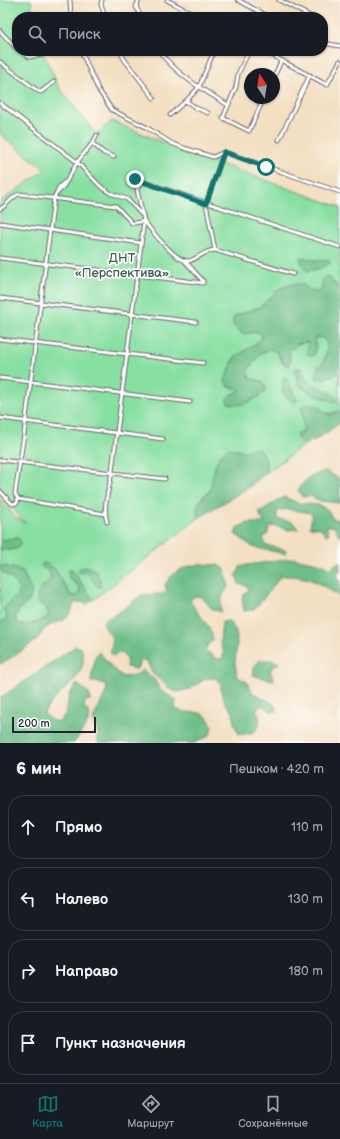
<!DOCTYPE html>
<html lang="ru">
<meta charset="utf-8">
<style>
body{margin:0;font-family:"Balsamiq Sans",sans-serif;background:#242831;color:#f1f3f6}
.compass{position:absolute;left:244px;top:68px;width:36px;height:36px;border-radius:50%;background:#171b24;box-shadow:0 1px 3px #0004;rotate:348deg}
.scale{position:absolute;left:12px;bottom:10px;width:84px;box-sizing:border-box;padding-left:4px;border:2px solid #22223b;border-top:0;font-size:11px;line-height:14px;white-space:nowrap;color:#22223b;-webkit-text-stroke:3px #fdfcf7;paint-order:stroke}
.stop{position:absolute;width:12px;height:12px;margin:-9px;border:3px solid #0f766e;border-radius:50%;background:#fff}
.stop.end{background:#0f766e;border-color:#fff;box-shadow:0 1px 4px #0008}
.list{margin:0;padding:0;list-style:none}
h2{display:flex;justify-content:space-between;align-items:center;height:52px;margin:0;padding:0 16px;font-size:17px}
h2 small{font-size:13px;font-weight:400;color:#9ea1a6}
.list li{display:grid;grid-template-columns:26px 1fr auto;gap:12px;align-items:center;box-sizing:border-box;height:64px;margin:0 8px 8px;padding:0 8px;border:1px solid #363941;border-radius:16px}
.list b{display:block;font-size:15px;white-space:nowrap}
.list em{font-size:13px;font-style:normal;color:#9ea1a6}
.icon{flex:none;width:22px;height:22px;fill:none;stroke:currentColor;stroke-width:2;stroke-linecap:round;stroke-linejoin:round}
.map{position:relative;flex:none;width:340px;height:743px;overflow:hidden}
.search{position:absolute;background:#171b24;box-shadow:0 1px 3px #0004;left:12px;right:12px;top:12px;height:44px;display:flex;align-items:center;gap:10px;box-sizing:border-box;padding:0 14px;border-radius:16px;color:#9ea1a6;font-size:15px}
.sheet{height:340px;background:#171b24}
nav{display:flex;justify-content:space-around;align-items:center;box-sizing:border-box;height:56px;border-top:1px solid #363941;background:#171b24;font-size:11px;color:#9ea1a6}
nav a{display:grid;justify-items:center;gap:2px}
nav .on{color:#0f766e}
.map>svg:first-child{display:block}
</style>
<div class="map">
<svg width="340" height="743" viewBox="0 0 340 743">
<rect width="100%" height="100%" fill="#fdfcf7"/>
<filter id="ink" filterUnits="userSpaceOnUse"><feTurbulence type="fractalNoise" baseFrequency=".025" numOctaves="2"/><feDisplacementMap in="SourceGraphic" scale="8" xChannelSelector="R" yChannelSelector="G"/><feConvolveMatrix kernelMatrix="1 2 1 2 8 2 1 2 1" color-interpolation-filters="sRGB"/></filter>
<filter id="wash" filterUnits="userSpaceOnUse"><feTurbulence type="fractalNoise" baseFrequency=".012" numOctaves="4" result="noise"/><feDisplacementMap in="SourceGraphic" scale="16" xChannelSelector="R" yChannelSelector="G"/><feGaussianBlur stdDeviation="0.9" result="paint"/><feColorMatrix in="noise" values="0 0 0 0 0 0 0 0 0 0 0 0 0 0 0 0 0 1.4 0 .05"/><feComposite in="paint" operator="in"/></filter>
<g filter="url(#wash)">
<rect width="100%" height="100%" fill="#f3dfc2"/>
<!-- green -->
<path fill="#88dfa2" stroke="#55806e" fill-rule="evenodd" d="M0,0H31L33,17H17V51H42L60,89L96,134L112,121L176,148L340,207V291L335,283H323L322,289L318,292L310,291L303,284L270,298L260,307L245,312L233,325L243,334L257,332L262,334V337L259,341L234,358L229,387L240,389L239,392L230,395L228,403L252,379L249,377L248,370L260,353L270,349L277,352L282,363L290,361L289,352L297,344L306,342L309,345L316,347L314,341L315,338L321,337L327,342C328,352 325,361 317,367L332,376L337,373H339L340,411C326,414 329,416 317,406L298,439L304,445L266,473C267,462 266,457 259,449C248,448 243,455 234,448L212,483L210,491L202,497L197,514L200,517L93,600L74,572L70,569L69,578L79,586L80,591L77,596H71L55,569L42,567L49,571L51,576L48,584L41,588L45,607L49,614L47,618L26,626L18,624L15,618L19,609L29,601L27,579L3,573L13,579L19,589L16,596L4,608V612L7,615L6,619L0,623V589L1,590V581L0,582V549L10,550L18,548L20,541L0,540V513L1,510L0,507V499L15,517L25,523L0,493V202L45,170L0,134ZM301,371C309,384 318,388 332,393L333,401L302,388Z"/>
<!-- forest -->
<g fill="#6ebe88" stroke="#487062">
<polygon points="301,257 314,260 329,261 330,263 318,269 307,271 300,260"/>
<path d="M325,277H329L340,291V385L339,383V373L322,379H317C313,367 319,369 324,362C327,356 327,348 327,342L321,337L315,338L314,341L316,347L314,355L311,356L308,354L307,349L309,345L307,342L297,344L289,352L290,361L289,365H285L277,352L270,349L260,354L248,370L249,377L252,379L262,381L266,385L265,392C254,400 242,408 228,403L227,399L230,395L239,392V390L236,388L229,387L226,384L225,381L234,358L259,341L262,337V334L257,332L243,334L233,325V319L235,316L260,307L280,288L294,284H303L310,291L318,292L322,289V279Z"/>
<path d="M298,368H301C305,391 333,386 337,401H333C316,395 295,391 295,369Z"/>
<path d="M286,377L297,401L294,402C278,392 284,395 283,379Z"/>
<polygon points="307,404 317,406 327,414 331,415 340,411 340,423 317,439 304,445 298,439 296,435 298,433 303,433 304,430 302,412 302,407"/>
<path d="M228,448C234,448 238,452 244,451C251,450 249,448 259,449C266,457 267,462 266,473L249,487L200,517L197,514C197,503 201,498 210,491C213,477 214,457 228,448Z"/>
<path d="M326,471L340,479V503L321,501L311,496L302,497L298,490C303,480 316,473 326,471Z"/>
<polygon points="284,497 298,503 318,505 328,510 332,518 340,521 340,537 334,526 326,526 329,534 326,535 321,528 310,527 312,513 286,509 277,511 277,519 293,522 298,529 287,530 276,526 269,527 268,534 263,537 265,545 286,550 285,554 253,547 235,534 238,527 248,523 265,523 261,518 259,512"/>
<polygon points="17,538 21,541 18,548 10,550 0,549 0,540"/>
<path d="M294,558L322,564L329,569L340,561V572L336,573L340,581V597C319,582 307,575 281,576L263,599L253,610L244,611L242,597L249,590L245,585L239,584L236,575L241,566Z"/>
<path d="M45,563L55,569L71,596H77L80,591L79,586L69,578L68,571L70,569L74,572L93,600L86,604L82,602L74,603L70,614L64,620L54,623L44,629L37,640L6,661L0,664V623L6,619L7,615L4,612V608L16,596L19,589L13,579L3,573L0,567L3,566L13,568L23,572L32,592L29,601L19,609L15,618L18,624C27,626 44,623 49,614L45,607L37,602C36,587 46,588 51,576L49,571L42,567V564Z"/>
<path d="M201,564L218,565L225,569L226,578L229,586C222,594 220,601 221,612L212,609L202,597L195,596L190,600C195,613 213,626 213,640L207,646L205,650L217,659H222L224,653L220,642L222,622L229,621L236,631L237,644L235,662L237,677L246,681L253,693L274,704L277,711H271L262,705L256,709C264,726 258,735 239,734L234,724L233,712L226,704L221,692V684L215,678L205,679L190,689L178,692L171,690L152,673L147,661L140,660L137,669L126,667L127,658L121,652L114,656L110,653C112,647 113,641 111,636C107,629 105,631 103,621L121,611L142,595L162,594L167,592L165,584C176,569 183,567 201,564Z"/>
<polygon points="88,567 96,570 101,584 100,587 98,587 88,573 81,573 78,571 80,568"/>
<path d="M76,646L81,648C93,677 55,691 44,713L50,720L59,722L66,713L70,692L77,684L89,693L91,700L85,701L84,708L90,713L88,722L74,743H0V698Z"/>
<path d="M99,652L113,669L123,677L136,675L143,670L154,679L161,691L176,700L175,708C185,716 196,709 206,716C209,719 211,724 212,727L210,735L195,743H98V732L93,722L94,717L107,690L105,684L97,682H91C91,673 95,665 95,657Z"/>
<polygon points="260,660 271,660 280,663 273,666 270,671 274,680 266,679 253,675 254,667"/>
</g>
</g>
<g filter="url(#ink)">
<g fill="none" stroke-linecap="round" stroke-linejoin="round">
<defs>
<g id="minor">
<polyline points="70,0 71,17"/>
<polyline points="102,0 101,4 105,17"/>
<polyline points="139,0 136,7 141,17"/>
<polyline points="167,0 199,17"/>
<polyline points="238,0 269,17"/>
<polyline points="279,0 312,17"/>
<polyline points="0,31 17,49"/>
<polyline points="323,43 340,46"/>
<polyline points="20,51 29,57 42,55"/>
<polyline points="81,51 98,89 112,110 146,127 171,143 184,148 213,157 224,152 340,192"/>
<polyline points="120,51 124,59 154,98"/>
<path d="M159,51C177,75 203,90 228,105"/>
<polyline points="249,51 238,74 236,87 223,118 249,131 264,98"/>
<polyline points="264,51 327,85 340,61"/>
<polyline points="0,62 38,91 41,92 54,82"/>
<polyline points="274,77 281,61"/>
<polyline points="186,101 196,108 208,113"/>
<polyline points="0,103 77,162 100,186 110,193 127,199 141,214"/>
<polyline points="170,115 188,99 199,87 214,51"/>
<polyline points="279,140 310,75"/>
<polyline points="93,144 104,153 114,157"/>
<polyline points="135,179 340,247"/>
<path d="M56,194C66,187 70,173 77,163C83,153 92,146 97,135"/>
<path d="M0,209C8,205 11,197 19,194L116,206L132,223H135L144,221C151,230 177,263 189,261C199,258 204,251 215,250L293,274"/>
<polyline points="0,223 141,243"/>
<polyline points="215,250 206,204 224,152"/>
<polyline points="0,258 203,283 203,281 184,260"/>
<polyline points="0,298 196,322"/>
<polyline points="0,339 203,363"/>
<polyline points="0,378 190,402"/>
<polyline points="0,418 163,439"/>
<polyline points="0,460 165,479"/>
<polyline points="0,491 12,504 17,503 18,499"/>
<polyline points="18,499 15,494 16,487 24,434 54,198 59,187 65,182"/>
<polyline points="18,499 105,514"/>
<path d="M107,522C102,506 110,487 112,471C122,387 133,304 144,221L137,190L141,181"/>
</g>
</defs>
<!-- minor casing -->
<use href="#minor" stroke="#6b646a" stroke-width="5"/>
<!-- minor -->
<use href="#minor" stroke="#fff" stroke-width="3"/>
</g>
</g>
<g fill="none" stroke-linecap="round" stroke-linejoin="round" filter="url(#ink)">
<!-- route -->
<polyline stroke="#0f766e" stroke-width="5" points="135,179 206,204 224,152 266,167"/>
</g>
<g text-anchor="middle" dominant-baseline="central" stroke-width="3.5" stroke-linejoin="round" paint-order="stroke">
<!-- park labels -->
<g font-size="13" fill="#415b5a" stroke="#fdfcf7">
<text x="122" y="258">ДНТ<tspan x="122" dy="15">«Перспектива»</tspan></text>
</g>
</g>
</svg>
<svg class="compass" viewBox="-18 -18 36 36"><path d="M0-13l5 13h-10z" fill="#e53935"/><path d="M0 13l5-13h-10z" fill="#9ea1a6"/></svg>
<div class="scale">200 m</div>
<div class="stop" style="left:266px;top:167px"></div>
<div class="stop end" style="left:135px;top:179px"></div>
<div class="search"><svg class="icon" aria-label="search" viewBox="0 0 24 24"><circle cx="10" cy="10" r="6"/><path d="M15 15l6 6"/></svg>Поиск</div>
</div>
<section class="sheet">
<h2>6 мин<small>Пешком · 420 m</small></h2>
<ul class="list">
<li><svg class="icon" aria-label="ahead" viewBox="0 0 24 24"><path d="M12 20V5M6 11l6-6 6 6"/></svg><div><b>Прямо</b></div><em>110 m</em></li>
<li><svg class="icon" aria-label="left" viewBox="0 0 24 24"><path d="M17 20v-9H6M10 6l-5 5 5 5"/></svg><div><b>Налево</b></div><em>130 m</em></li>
<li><svg class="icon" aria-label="right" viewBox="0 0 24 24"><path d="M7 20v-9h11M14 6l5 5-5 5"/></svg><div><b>Направо</b></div><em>180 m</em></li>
<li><svg class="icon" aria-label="arrive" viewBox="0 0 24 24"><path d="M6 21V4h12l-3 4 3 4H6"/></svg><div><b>Пункт назначения</b></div></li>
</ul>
</section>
<nav>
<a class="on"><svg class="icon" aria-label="map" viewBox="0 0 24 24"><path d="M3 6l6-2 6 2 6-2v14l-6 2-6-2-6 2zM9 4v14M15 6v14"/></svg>Карта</a>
<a><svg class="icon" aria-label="directions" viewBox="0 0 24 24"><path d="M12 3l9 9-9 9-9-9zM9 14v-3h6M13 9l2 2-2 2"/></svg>Маршрут</a>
<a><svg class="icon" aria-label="saved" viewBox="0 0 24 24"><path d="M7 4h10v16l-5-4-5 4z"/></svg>Сохранённые</a>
</nav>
